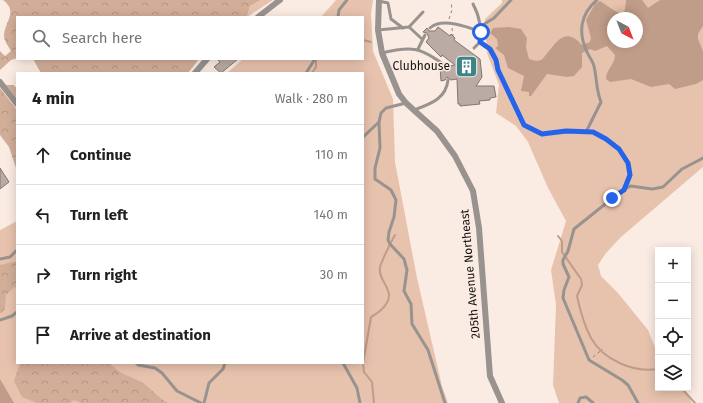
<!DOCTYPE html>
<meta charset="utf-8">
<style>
body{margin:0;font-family:"Fira Sans",sans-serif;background:#f6f6f6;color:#202124}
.controls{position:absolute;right:12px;bottom:12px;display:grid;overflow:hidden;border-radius:0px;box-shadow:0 2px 10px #0003}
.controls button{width:36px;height:36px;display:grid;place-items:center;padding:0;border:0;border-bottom:1px solid #e0e0e0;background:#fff;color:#202124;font:20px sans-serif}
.compass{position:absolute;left:607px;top:12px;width:36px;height:36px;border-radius:50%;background:#fff;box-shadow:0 2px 10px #0003;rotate:138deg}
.stop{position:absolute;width:12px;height:12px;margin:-9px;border:3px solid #2563eb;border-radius:50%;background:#fff}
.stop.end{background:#2563eb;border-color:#fff;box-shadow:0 1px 4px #0008}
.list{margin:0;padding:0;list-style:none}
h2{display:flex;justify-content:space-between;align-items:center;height:52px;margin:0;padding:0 16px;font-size:17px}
h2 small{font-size:13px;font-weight:400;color:#757577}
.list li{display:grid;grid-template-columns:26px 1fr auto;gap:12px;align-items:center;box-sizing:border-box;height:60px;padding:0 16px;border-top:1px solid #e0e0e0}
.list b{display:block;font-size:15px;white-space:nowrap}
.list em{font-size:13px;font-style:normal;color:#757577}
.icon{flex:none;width:22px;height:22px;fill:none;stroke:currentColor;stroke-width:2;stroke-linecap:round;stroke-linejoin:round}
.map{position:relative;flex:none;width:703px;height:403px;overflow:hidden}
.search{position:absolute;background:#fff;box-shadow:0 2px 10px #0003;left:16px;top:16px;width:348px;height:44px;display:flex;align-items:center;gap:10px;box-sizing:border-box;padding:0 14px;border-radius:0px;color:#757577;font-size:15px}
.panel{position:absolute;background:#fff;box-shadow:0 2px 10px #0003;left:16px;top:72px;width:348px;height:292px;border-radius:0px}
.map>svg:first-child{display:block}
</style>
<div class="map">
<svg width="703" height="403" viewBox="0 0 703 403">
<defs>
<pattern id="forest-crowns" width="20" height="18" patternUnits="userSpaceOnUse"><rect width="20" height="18" fill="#d2ae99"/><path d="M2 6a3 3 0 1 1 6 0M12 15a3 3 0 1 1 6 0" fill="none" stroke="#b49583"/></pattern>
</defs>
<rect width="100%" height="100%" fill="#fbece3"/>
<!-- green -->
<g fill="#e7c3ae" fill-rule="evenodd">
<polygon points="261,0 273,0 247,17 250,6"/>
<polygon points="336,0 373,0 371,14 373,51 393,99 395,162 417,278 442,386 448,403 0,403 0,230 17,221 17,363 363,363 363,73 227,73 243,59 363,59 363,17 321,17"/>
<path d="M502,0H703V167L621,237L606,253L598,265L601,276L618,293L648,330L658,355V388H684L692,403H559L553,385L556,305L551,270L566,221L548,188L528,142L516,126L496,113L499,85L487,53L485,19L502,3ZM613,18H637V42H613Z"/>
</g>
<!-- forest -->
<g fill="url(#forest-crowns)">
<path d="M3,0H261L250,6L247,17H17V58L11,60L0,70V51L5,56L11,51C9,47 4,41 4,36C4,22 19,12 3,0Z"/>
<polygon points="33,59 199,59 188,73 41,73"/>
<polygon points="6,85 13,85 17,88 17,99"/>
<polygon points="0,88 17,110 17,191 17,171 9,147 0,135"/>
<polygon points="17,261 17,288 14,287 6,295 5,309 0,314 0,265"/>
<path d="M20,363H110C121,376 130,375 143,383C152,389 158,398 168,403H81L74,400L70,403H37L22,397L14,381Z"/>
</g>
<!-- water -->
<g fill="#c09d89" fill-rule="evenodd">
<path d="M626,0H642L648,8L660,0H703V26L698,34V39L703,51V80L696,84L675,89L669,84L651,87L631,79L610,82L606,79C606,70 615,64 615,55L607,46L595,51L590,49L582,53V67L574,76L567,77L547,74L531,96H529V92L521,91L524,76L508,68L504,55L495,48L498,46L497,39L490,33L493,28L509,27L521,29L527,38L526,47L529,59L536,61L541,60C553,50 562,22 582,45L590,42L591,38L586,20L595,4L600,1L615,11L622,14L625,10ZM613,18H637V42H613Z"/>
<polygon points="0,379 14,403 0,403"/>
</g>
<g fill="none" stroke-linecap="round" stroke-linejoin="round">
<!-- stream -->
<g stroke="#c09d89" stroke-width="2">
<polyline points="363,40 371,42"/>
<polyline points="312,73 316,67 316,59"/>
<path d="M558,236L562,241V252L581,279L582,285L577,296C580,310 584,325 591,338C603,360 634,373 658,369"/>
<path d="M363,363L371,317C374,315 378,313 381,310C401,292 377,283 380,267C382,260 391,242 395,235"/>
<polyline points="363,363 364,372 372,382 374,403"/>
<polyline points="677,388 683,390 695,403"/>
</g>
</g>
<!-- building -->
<g fill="#baaca4" stroke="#83766e">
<polygon points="438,27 450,36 451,34 455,38 454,40 480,59 482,77 476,86 494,86 496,97 490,98 490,100 479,101 480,104 460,106 460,104 458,104 457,79 451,80 447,77 445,80 441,81 440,67 446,69 449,66 455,65 442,55 441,57 426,42 429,38 427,33 423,32 427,28 429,31 435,31"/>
<polygon points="217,59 238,59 221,73 214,67 220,62"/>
<polygon points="0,168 9,182 0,189"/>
</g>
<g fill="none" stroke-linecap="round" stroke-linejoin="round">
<!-- path -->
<g stroke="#8e847e" stroke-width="1" stroke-dasharray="3 3" stroke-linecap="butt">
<polyline points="449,19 452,10 451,2"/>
<polyline points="452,28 453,36"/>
<polyline points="593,357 603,349"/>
</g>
<!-- lane -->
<g stroke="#99938f" stroke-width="3">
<polyline points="379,1 388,3 391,19 403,28"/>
<path d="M473,4C480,17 481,27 480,42L474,48"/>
<polyline points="338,17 339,10 347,0"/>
<polyline points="481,26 494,18 511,0"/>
<polyline points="409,27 422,39"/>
<path d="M430,28C442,17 468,27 481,32"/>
<polyline points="378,30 409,27 423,12"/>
<polyline points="480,42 490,49 496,60 498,70 524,125 542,134 566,131 593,132 606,139 619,149 628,163 630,175 624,189 574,229 568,251 563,260 563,264 569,277 564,290 563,298 589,360 622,380 628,385 638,403"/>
<polyline points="418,49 425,35"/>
<path d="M382,53C413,45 421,48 446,66"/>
<polyline points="306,73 315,59"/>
<path d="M414,110C430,104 446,99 448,80"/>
<polyline points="379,122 380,148 375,168 375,179 391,190 396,200 394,217 389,232 388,240 390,244 404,259 407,270 404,291 411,304 412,324 428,350 445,403"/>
<path d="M586,132L601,102C596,90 597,79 594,66C593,61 589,57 587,52C578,33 580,14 597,0"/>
<polyline points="363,137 379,122 381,113 386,108 406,103"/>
<polyline points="624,189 631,186 652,189 663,187 682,169 703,158"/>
<polyline points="0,259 10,257 17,250"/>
<polyline points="0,320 12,316 17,312"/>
<polyline points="136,363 138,365 155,368 162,373 177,391 201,403"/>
<polyline points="343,363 357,388 360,403"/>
<polyline points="204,403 209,383 223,369 225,363"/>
<polyline points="578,403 580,398 586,397 593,403"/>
</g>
<!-- street -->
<g stroke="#99938f" stroke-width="6">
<polyline points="379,0 378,30 382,53 399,94 406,103 437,131 455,156 473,191 479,228 490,376 502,403"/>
<polyline points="258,17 280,0"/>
<polyline points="195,73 207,59"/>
<polyline points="0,82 17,104"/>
</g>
</g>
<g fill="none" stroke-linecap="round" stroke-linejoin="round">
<!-- route -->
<polyline stroke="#2563eb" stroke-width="5" points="481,32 480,42 490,49 496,60 498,70 524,125 542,134 566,131 593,132 606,139 619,149 628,163 630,175 624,190 612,198"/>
</g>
<!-- icons -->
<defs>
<symbol id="building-square" viewBox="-11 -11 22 22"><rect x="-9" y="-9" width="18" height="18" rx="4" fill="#3c8489" stroke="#fbece3"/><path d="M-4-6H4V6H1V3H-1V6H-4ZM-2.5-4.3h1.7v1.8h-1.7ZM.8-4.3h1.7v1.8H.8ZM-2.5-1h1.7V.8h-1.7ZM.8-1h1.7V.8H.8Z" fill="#fff"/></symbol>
</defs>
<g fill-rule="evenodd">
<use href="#building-square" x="454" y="54" width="25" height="25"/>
</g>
<g text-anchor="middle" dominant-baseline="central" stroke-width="3" stroke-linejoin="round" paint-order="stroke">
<!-- poi labels -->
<g font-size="12" fill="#191411" stroke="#fbece3" text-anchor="end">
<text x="450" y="66">Clubhouse</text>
</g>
<!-- street labels -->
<g font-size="12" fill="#191411" stroke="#fbece3">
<text transform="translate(470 274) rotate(-95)">205th Avenue Northeast</text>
</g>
</g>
</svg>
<div class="controls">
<button>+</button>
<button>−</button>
<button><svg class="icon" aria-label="locate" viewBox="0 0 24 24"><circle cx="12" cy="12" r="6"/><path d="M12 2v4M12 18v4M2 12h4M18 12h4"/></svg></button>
<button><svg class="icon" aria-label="layers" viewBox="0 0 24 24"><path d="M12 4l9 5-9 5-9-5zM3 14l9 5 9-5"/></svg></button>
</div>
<svg class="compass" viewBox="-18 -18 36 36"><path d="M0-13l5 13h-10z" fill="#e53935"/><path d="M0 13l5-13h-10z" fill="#757577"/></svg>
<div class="stop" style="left:481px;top:32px"></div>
<div class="stop end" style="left:612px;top:198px"></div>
<div class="search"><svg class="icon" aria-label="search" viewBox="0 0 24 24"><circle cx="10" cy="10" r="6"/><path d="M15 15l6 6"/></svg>Search here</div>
<section class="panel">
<h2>4 min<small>Walk · 280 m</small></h2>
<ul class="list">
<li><svg class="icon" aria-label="ahead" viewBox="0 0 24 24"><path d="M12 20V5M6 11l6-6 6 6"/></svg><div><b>Continue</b></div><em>110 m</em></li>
<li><svg class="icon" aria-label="left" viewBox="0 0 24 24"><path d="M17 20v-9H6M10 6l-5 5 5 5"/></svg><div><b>Turn left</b></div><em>140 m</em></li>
<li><svg class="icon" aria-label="right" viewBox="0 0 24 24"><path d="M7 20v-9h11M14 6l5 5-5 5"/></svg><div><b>Turn right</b></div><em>30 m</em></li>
<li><svg class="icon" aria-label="arrive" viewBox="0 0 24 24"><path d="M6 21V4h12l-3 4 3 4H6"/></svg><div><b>Arrive at destination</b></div></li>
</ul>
</section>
</div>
